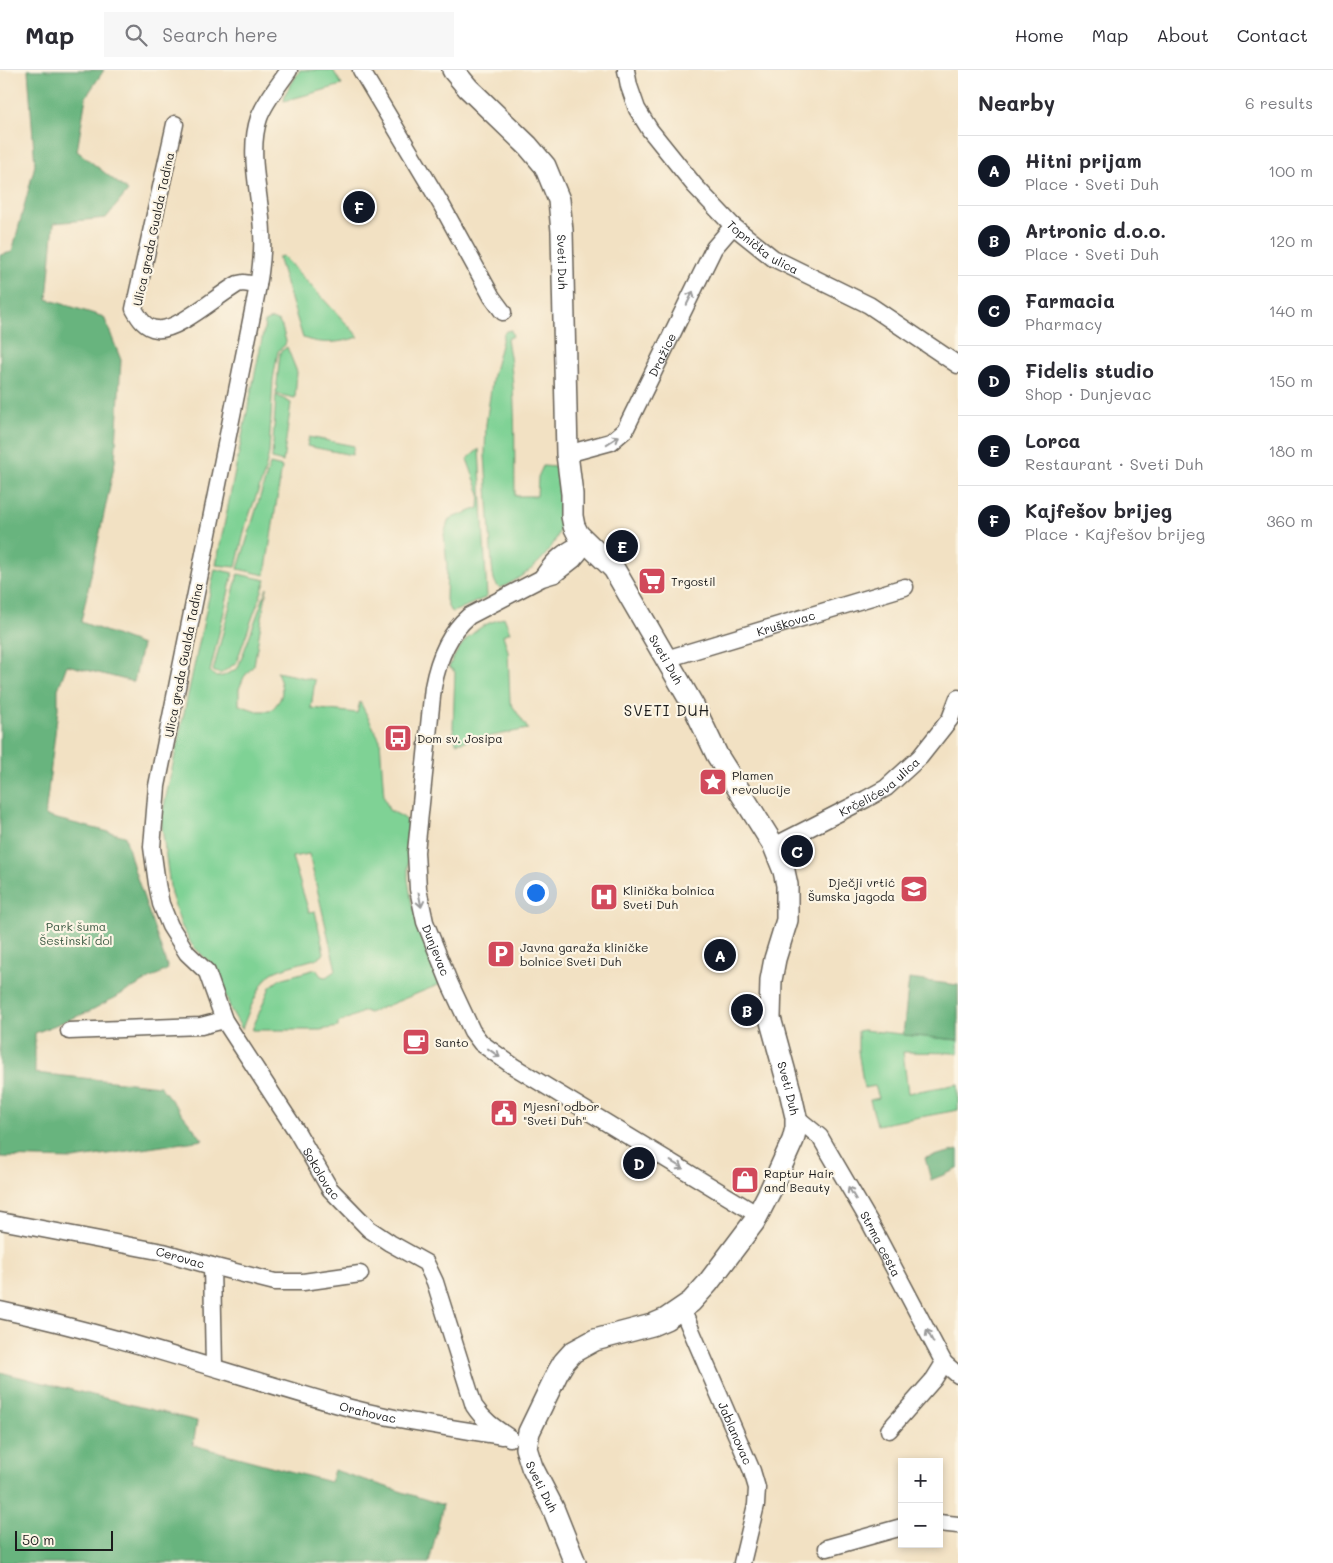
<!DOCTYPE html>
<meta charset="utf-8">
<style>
body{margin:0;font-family:Mali,sans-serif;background:#f7f7f7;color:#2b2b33}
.controls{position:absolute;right:15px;bottom:15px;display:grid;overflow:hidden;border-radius:0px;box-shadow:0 2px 8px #0003}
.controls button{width:45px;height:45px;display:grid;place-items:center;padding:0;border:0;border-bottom:1px solid #e1e1e2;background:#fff;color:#2b2b33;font:25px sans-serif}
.scale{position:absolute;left:15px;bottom:12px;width:98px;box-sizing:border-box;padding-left:5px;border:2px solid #1c1c1c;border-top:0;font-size:14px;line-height:18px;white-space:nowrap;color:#1c1c1c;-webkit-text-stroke:4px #fcf5e5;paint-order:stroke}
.you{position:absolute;left:535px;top:822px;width:18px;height:18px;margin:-12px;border:4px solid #fff;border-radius:50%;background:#1a73e8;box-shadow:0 0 0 8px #1a73e833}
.badge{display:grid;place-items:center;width:32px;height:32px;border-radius:50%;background:#111827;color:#fff;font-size:16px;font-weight:700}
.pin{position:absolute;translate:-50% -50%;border:2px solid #fff;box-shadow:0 1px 5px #0006}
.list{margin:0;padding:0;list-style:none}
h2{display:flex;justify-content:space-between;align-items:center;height:65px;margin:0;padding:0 20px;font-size:21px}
h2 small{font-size:16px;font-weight:400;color:#7c7c81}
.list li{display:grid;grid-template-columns:32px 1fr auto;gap:15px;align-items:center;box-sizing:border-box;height:70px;padding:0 20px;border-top:1px solid #e1e1e2}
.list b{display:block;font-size:19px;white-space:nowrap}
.list p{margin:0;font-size:16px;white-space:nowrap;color:#7c7c81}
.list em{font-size:16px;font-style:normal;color:#7c7c81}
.icon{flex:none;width:28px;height:28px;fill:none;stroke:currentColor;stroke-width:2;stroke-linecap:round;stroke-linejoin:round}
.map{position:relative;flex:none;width:958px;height:1493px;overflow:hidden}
header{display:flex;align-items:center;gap:30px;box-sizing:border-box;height:70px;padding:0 25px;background:#fff;border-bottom:1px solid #e1e1e2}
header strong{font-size:24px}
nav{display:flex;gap:28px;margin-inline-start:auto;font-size:18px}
.search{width:350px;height:45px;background:#f7f7f7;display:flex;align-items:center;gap:12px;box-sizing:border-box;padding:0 18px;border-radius:0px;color:#7c7c81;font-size:19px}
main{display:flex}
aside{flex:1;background:#fff}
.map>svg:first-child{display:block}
</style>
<header>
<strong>Map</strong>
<div class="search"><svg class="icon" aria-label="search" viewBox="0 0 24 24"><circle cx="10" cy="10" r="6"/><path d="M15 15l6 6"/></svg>Search here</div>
<nav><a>Home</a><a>Map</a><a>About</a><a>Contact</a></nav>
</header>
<main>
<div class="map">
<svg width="958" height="1493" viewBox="0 0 958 1493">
<rect width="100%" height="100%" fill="#fcf5e5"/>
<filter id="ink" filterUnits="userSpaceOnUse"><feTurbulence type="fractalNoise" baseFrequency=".02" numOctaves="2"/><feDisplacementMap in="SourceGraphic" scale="10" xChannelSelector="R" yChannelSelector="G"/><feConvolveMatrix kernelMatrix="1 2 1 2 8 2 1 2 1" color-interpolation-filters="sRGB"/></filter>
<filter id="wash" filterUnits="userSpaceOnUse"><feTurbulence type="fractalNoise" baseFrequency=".0096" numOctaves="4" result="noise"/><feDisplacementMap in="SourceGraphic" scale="20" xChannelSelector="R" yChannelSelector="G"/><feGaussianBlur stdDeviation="1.12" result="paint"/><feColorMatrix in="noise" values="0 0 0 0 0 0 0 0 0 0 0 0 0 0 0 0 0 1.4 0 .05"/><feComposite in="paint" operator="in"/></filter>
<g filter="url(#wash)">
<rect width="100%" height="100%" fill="#f2e1c3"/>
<!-- green -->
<g fill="#7fd295" stroke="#4e7758">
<polygon points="300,0 333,0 342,15 284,31 285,24"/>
<path d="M283,186L359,267C339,273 322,275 303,268L278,187Z"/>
<polygon points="272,249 279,252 282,257 286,271 285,275 278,281 273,310 269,383 264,405 246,454 236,497 216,495 264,259 265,252"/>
<path d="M511,260L513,266L507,269C517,319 514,375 515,426H537L538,407L543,396L556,397C559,412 564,428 563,444C561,472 540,495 517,509C512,512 506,516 500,518C493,514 493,503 492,495L485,385L486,354L493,305L501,275L504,263L506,261Z"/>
<polygon points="287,277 297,302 295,328 276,324 280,282"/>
<polygon points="276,325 291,333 283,392 272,389"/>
<polygon points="309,367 354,376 352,385 307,376"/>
<polygon points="479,379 487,527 453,542 449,539 446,530 447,496 444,464 449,449 479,438 480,424 467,389"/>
<polygon points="270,394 282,397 265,505 238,499"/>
<path d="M215,499L233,503L210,602L216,607L223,606L238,598L267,518L254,595L244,607L239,619V635L257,641H270C285,627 284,621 277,602L315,610L311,638L357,643L360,632L380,670L384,727L389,740L403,747L408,754V809L412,835L443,913L369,943L365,941L338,953V957L320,960H252L270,917L280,909L316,899L321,906L326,907L336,900L309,784L292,787L309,842L315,841L324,883L322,886L318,888C306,892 282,897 272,903C261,910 247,945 242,959L231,940L221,912L213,896L192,875L181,855L171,824L161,750Z"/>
<polygon points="238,504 266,510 236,593 220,604 213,601"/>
<path d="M504,547L510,562L503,565L508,581L510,632L528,659L456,673L453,658L455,602L449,597C456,580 469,563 485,555C492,551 498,551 504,547Z"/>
<polygon points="863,960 958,970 958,983 903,982 908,1023 958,1014 958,1040 877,1055 870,1030 879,1028 875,1016 864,1018 858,981 858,961"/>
</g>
<!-- forest -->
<g fill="#67b47e" stroke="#42684d">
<polygon points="28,0 104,0 86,27 77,81 128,121 106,148 54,153 47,229 104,247 121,290 115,392 81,552 142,575 134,612 67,595 58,619 58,639 45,746 125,766 134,799 168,899 88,942 35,963 35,1003 160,1016 203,1070 73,1089 0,1087 0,185 12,182 35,95"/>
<polygon points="909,909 958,915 958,970 903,965"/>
<polygon points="958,1080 958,1099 931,1110 925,1088"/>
<polygon points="0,1302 197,1351 193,1375 330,1412 334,1400 443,1435 429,1493 0,1493"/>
</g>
</g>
<g filter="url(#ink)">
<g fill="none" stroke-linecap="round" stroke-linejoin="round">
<defs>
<g id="minor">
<path id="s1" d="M289,0C279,15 265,31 259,48C247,83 261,127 262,162C264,194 256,225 250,256L157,716L152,777L157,814L161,834L170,856L187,883L207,902L224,950L297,1062L330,1119L369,1159L390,1173L426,1193L435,1212L474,1336C484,1351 495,1358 510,1368"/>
<polyline points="361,0 441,134 492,227 503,242"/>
<path id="s2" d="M626,0L629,16L637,39L650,60L695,116L733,156L773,188L869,235L958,295"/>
<path d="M175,54L134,239C139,248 145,258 157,259C177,262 219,224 238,214L243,213L258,215"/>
<path id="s3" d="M567,384L611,372L625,360L714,178L733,156"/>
<path id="s4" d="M584,472L579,483L573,490L555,504L542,508L469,546C448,564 438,590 433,617L416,782L418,819L425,852L450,914L472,961L481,973L513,996L758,1145"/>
<path d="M543,506C555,488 565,481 584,472"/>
<path id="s5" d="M666,589L905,517"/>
<path id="s6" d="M774,776L866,729L886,718L920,687L950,649L958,628"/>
<polyline points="69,961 201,956 224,950"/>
<path id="s7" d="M796,1047L820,1067L869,1151L944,1293L958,1305"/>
<path id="s8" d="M0,1151L163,1182L212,1196L275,1212H303L360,1204"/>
<polyline points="212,1196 214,1297"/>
<path id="s9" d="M682,1239L752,1401L757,1418L756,1435L742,1493"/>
<path id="s10" d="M0,1240C113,1264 221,1301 332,1333C387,1349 445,1357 502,1366"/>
<polyline points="889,1360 934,1309 944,1293"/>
<polyline points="939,1453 958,1455"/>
<polyline points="827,1478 902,1457"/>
</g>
<g id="major">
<path id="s11" d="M453,0L468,18L528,76L545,96L559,130L562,161L567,384L572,424V446L574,456L578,464L614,499L694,637L717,685L774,776L784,801L787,815V850L775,889L771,910L770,948L790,1021L796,1047V1058L793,1070L770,1121L754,1152L708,1213L691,1232L666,1249L652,1255L595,1270L573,1282L564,1292L558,1302L529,1362L526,1378L532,1397L553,1438L575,1493"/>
</g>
</defs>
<!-- minor casing -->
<use href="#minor" stroke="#676156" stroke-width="19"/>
<!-- major casing -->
<use href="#major" stroke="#676156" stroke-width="24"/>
<!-- minor -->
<use href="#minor" stroke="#fff" stroke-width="16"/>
<!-- major -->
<use href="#major" stroke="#fff" stroke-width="21"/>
</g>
<!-- one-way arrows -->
<defs><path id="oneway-shaft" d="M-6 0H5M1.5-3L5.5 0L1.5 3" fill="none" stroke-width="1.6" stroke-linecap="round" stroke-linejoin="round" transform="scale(1.25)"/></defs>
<g stroke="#999">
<use href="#oneway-shaft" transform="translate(690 228) rotate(-64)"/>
<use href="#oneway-shaft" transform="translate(613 370) rotate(-33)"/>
<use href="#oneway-shaft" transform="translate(420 830) rotate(79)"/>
<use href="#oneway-shaft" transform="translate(494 983) rotate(36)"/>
<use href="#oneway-shaft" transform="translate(677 1095) rotate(31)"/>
<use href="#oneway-shaft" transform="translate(852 1123) rotate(-121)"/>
<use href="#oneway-shaft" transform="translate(930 1266) rotate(-118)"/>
</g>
</g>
<!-- icons -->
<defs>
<symbol id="supermarket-square" viewBox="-11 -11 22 22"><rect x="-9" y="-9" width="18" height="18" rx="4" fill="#d1495b" stroke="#fcf5e5"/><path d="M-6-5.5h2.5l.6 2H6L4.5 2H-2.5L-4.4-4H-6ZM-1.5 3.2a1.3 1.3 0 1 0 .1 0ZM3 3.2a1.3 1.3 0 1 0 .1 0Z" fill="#fff"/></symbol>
<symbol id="bus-square" viewBox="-11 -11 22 22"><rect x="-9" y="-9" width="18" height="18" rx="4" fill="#d1495b" stroke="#fcf5e5"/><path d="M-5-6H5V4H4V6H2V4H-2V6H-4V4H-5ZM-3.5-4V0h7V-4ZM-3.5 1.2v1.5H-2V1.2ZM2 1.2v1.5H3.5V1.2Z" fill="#fff"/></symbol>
<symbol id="sight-square" viewBox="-11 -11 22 22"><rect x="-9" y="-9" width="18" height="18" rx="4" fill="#d1495b" stroke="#fcf5e5"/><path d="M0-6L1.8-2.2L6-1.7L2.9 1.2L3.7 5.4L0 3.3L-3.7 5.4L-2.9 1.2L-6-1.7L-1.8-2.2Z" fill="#fff"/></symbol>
<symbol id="school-square" viewBox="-11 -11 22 22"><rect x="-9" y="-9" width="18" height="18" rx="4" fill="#d1495b" stroke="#fcf5e5"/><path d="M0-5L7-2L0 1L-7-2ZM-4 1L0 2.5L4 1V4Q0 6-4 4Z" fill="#fff"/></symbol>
<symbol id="hospital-square" viewBox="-11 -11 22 22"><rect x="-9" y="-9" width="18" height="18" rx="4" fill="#d1495b" stroke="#fcf5e5"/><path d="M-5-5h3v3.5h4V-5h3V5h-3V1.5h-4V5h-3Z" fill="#fff"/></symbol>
<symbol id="parking-square" viewBox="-11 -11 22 22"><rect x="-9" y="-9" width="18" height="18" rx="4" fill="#d1495b" stroke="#fcf5e5"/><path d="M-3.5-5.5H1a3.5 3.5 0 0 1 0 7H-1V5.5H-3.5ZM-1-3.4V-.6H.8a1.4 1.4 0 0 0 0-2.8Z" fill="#fff"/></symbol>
<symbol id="cafe-square" viewBox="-11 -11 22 22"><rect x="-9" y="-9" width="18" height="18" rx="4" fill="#d1495b" stroke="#fcf5e5"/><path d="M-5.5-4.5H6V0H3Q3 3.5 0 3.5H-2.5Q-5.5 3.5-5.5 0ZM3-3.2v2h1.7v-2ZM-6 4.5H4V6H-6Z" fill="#fff"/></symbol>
<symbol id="civic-square" viewBox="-11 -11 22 22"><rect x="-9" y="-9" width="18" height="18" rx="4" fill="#d1495b" stroke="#fcf5e5"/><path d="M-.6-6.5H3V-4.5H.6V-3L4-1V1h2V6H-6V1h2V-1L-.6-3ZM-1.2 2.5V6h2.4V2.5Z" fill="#fff"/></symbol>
<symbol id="shop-square" viewBox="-11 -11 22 22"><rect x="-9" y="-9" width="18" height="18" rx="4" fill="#d1495b" stroke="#fcf5e5"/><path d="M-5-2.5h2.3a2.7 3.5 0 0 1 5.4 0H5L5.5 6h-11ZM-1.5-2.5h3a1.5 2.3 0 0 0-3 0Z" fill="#fff"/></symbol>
</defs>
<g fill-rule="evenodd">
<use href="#supermarket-square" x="636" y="495" width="32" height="32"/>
<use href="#bus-square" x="382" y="652" width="32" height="32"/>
<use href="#sight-square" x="697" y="696" width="32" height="32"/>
<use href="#school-square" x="898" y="803" width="32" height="32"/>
<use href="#hospital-square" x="588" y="811" width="32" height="32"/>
<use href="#parking-square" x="485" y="868" width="32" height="32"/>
<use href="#cafe-square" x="400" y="956" width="32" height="32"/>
<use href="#civic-square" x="488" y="1027" width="32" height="32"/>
<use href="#shop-square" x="729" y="1094" width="32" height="32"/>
</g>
<g text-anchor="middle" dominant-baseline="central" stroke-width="4.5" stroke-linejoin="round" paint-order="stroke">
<!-- street labels -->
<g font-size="12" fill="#1c1c1c" stroke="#fcf5e5">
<text transform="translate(153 159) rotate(-78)">Ulica grada Gualda Tadina</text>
<text stroke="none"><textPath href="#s2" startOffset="229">Topnička ulica</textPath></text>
<text stroke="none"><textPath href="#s11" startOffset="232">Sveti Duh</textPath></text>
<text stroke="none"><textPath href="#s3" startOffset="148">Dražice</textPath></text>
<text stroke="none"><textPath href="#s5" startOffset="125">Kruškovac</textPath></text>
<text stroke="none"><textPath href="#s11" startOffset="660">Sveti Duh</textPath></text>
<text transform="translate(183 590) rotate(-79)">Ulica grada Gualda Tadina</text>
<text stroke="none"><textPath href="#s6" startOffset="121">Krčelićeva ulica</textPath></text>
<text stroke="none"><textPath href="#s4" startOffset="488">Dunjevac</textPath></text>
<text stroke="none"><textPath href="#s11" startOffset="1125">Sveti Duh</textPath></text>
<text stroke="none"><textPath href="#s1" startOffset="1171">Sokolovac</textPath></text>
<text stroke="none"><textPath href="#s7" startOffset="154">Strma cesta</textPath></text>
<text stroke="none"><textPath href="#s8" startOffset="184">Cerovac</textPath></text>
<text stroke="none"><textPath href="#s10" startOffset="382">Orahovac</textPath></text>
<text stroke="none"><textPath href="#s9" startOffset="135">Jablanovac</textPath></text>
<text stroke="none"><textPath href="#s11" startOffset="1650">Sveti Duh</textPath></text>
</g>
<!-- poi labels -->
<g font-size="12" fill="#1c1c1c" stroke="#fcf5e5" text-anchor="start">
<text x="671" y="511">Trgostil</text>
<text x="417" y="668">Dom sv. Josipa</text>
<text x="732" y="705">Plamen<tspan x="732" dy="14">revolucije</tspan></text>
<text x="895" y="812" text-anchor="end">Dječji vrtić<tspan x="895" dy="14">Šumska jagoda</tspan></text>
<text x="623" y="820">Klinička bolnica<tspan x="623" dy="14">Sveti Duh</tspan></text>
<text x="520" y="877">Javna garaža kliničke<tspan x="520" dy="14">bolnice Sveti Duh</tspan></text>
<text x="435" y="972">Santo</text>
<text x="523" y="1036">Mjesni odbor<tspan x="523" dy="14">"Sveti Duh"</tspan></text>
<text x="764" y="1103">Raptur Hair<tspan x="764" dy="14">and Beauty</tspan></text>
</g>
<!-- park labels -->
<g font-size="12" fill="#3f5c46" stroke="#fcf5e5">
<text x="76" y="856">Park šuma<tspan x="76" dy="14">Šestinski dol</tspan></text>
</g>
<!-- quarter labels -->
<g font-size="15" letter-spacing="1" fill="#1c1c1c" stroke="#fcf5e5">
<text x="667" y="640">SVETI DUH</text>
</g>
</g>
</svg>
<div class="controls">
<button>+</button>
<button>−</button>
</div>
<div class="scale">50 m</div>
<div class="you"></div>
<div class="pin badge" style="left:720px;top:885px">A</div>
<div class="pin badge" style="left:747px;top:940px">B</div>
<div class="pin badge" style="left:797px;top:781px">C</div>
<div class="pin badge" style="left:639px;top:1093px">D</div>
<div class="pin badge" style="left:622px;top:476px">E</div>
<div class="pin badge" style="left:359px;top:137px">F</div>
</div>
<aside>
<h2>Nearby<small>6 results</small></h2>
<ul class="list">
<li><span class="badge">A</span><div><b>Hitni prijam</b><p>Place · Sveti Duh</p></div><em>100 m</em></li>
<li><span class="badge">B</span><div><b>Artronic d.o.o.</b><p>Place · Sveti Duh</p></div><em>120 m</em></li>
<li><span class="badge">C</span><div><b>Farmacia</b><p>Pharmacy</p></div><em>140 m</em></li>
<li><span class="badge">D</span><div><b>Fidelis studio</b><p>Shop · Dunjevac</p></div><em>150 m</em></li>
<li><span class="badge">E</span><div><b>Lorca</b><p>Restaurant · Sveti Duh</p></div><em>180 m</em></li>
<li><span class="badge">F</span><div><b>Kajfešov brijeg</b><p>Place · Kajfešov brijeg</p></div><em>360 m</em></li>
</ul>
</aside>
</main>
